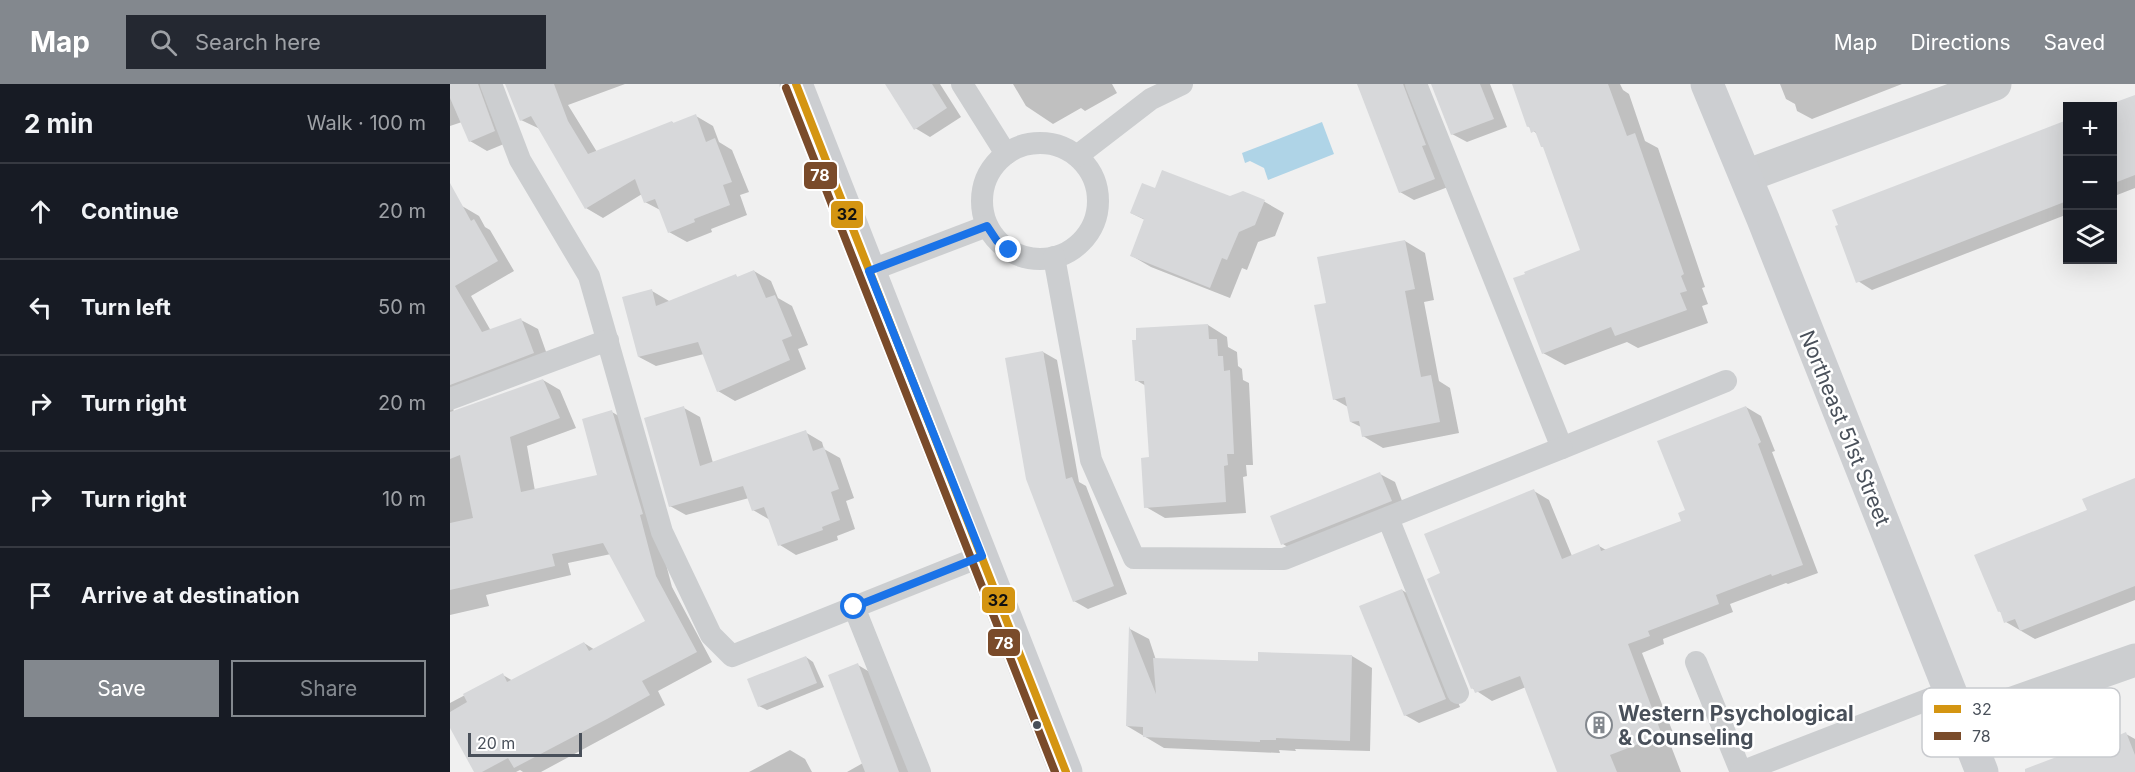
<!DOCTYPE html>
<meta charset="utf-8">
<style>
body{margin:0;font-family:Inter,sans-serif;background:#242831;color:#f1f3f6}
.controls{position:absolute;right:18px;top:18px;display:grid;overflow:hidden;border-radius:0px;box-shadow:0 6px 24px #0002}
.controls button{width:54px;height:54px;display:grid;place-items:center;padding:0;border:0;border-bottom:2px solid #363941;background:#171b24;color:#f1f3f6;font:30px sans-serif}
.scale{position:absolute;left:18px;bottom:15px;width:114px;box-sizing:border-box;padding-left:6px;border:3px solid #49505a;border-top:0;font-size:16px;line-height:21px;white-space:nowrap;color:#49505a;-webkit-text-stroke:4px #fff;paint-order:stroke}
.stop{position:absolute;width:18px;height:18px;margin:-14px;border:4px solid #1a73e8;border-radius:50%;background:#fff}
.stop.end{background:#1a73e8;border-color:#fff;box-shadow:0 2px 6px #0008}
.list{margin:0;padding:0;list-style:none}
h2{display:flex;justify-content:space-between;align-items:center;height:78px;margin:0;padding:0 24px;font-size:26px}
h2 small{font-size:20px;font-weight:400;color:#9ea1a6}
.list li{display:grid;grid-template-columns:39px 1fr auto;gap:18px;align-items:center;box-sizing:border-box;height:96px;padding:0 24px;border-top:2px solid #363941}
.list b{display:block;font-size:22px;white-space:nowrap}
.list em{font-size:20px;font-style:normal;color:#9ea1a6}
.actions{display:flex;gap:12px;padding:18px 24px}
.actions a{flex:1;padding:14px 0;border:2px solid #83888e;border-radius:0px;text-align:center;font-size:21px;color:#83888e}
.actions .main{background:#83888e;color:#fff}
.icon{flex:none;width:33px;height:33px;fill:none;stroke:currentColor;stroke-width:2;stroke-linecap:round;stroke-linejoin:round}
.map{position:relative;flex:none;width:1685px;height:688px;overflow:hidden}
header{display:flex;align-items:center;gap:36px;box-sizing:border-box;height:84px;padding:0 30px;background:#83888e;color:#fff}
header strong{font-size:28px}
nav{display:flex;gap:33px;margin-inline-start:auto;font-size:21px}
.search{width:420px;height:54px;background:#242831;display:flex;align-items:center;gap:15px;box-sizing:border-box;padding:0 21px;border-radius:0px;color:#9ea1a6;font-size:22px}
main{display:flex}
aside{flex:1;background:#171b24}
.map>svg:first-child{display:block}
</style>
<header>
<strong>Map</strong>
<div class="search"><svg class="icon" aria-label="search" viewBox="0 0 24 24"><circle cx="10" cy="10" r="6"/><path d="M15 15l6 6"/></svg>Search here</div>
<nav><a>Map</a><a>Directions</a><a>Saved</a></nav>
</header>
<main>
<aside>
<h2>2 min<small>Walk · 100 m</small></h2>
<ul class="list">
<li><svg class="icon" aria-label="ahead" viewBox="0 0 24 24"><path d="M12 20V5M6 11l6-6 6 6"/></svg><div><b>Continue</b></div><em>20 m</em></li>
<li><svg class="icon" aria-label="left" viewBox="0 0 24 24"><path d="M17 20v-9H6M10 6l-5 5 5 5"/></svg><div><b>Turn left</b></div><em>50 m</em></li>
<li><svg class="icon" aria-label="right" viewBox="0 0 24 24"><path d="M7 20v-9h11M14 6l5 5-5 5"/></svg><div><b>Turn right</b></div><em>20 m</em></li>
<li><svg class="icon" aria-label="right" viewBox="0 0 24 24"><path d="M7 20v-9h11M14 6l5 5-5 5"/></svg><div><b>Turn right</b></div><em>10 m</em></li>
<li><svg class="icon" aria-label="arrive" viewBox="0 0 24 24"><path d="M6 21V4h12l-3 4 3 4H6"/></svg><div><b>Arrive at destination</b></div></li>
</ul>
<div class="actions"><a class="main">Save</a><a>Share</a></div>
</aside>
<div class="map">
<svg width="1685" height="688" viewBox="0 0 1685 688">
<rect width="100%" height="100%" fill="#f0f0f0"/>
<!-- water -->
<polygon fill="#afd4e7" points="872,38 884,70 818,96 814,84 800,77 795,79 792,69"/>
<!-- shadow -->
<g fill="#0003">
<polygon points="0,0 49,0 61,57 37,67 20,57 12,38 0,42"/>
<polygon points="57,0 175,0 118,21 147,68 222,38 225,40 246,32 263,42 269,58 282,66 299,108 290,111 297,131 261,145 262,148 237,158 219,148 212,127 195,118 192,110 153,134 136,124 90,45 71,36"/>
<polygon points="437,0 490,0 511,33 480,53 465,44"/>
<polygon points="563,0 662,0 667,9 635,27 631,24 603,40 576,22"/>
<polygon points="909,0 969,0 998,103 964,116 950,108"/>
<polygon points="982,0 1040,0 1057,43 1017,58 1002,50"/>
<polygon points="1074,0 1170,0 1173,6 1179,10 1195,57 1208,64 1255,203 1252,204 1258,220 1252,222 1258,239 1188,264 1177,258 1115,281 1093,269 1132,167 1095,64 1087,50 1078,42"/>
<polygon points="1330,0 1452,0 1362,35 1347,27 1345,20 1336,15"/>
<polygon points="1685,12 1685,104 1662,113 1662,22 1657,22"/>
<polygon points="1618,38 1618,130 1422,206 1408,197 1384,127"/>
<polygon points="706,106 780,114 793,109 815,118 834,129 825,152 808,158 797,186 792,184 780,214 701,183 682,172 695,136 681,129"/>
<polygon points="12,122 29,132 35,143 40,146 64,187 21,212 41,247 71,236 88,245 100,279 3,322 4,330 93,296 110,306 126,344 77,362 85,407 149,393 162,328 179,338 222,503 262,578 208,607 215,621 91,688 73,688 70,686 66,688 26,688 0,641 0,619 53,591 63,597 134,559 145,566 197,538 161,470 118,479 121,491 36,511 39,522 0,531 0,129"/>
<polygon points="955,157 975,169 984,216 974,218 989,297 1000,304 1009,349 933,364 913,352 911,343 901,338 898,323 884,315 877,220"/>
<polygon points="304,187 321,197 328,214 342,222 358,261 348,265 356,285 285,317 268,307 254,270 206,282 189,273 202,207 219,217 219,219 286,192 289,194"/>
<polygon points="758,241 777,253 778,263 787,268 788,282 792,285 793,296 799,299 803,381 796,381 797,392 793,393 796,429 715,434 696,423 700,374 696,302 686,296"/>
<polygon points="593,268 607,276 629,398 636,402 677,510 638,525 624,517"/>
<polygon points="1296,323 1311,332 1325,367 1322,368 1368,489 1338,500 1336,499 1280,520 1283,528 1213,555 1214,560 1192,569 1227,659 1221,662 1231,688 1109,688 1076,603 1042,617 1022,604 992,490 1084,407 1099,416 1122,472 1149,462 1156,466 1233,437"/>
<polygon points="234,324 250,333 263,379 355,348 372,358 374,365 390,374 404,414 396,417 405,445 387,452 388,456 346,471 330,461 320,436 303,426 299,414 236,431 220,422"/>
<polygon points="930,390 945,398 955,425 847,469 833,460 822,433"/>
<polygon points="1685,396 1685,516 1585,555 1556,538 1552,529 1549,527 1639,427"/>
<polygon points="952,506 966,515 1010,623 969,639 955,631"/>
<polygon points="680,545 699,555 706,576 809,579 809,569 902,572 922,584 920,667 845,665 846,667 829,666 830,669 714,664 677,642"/>
<polygon points="356,573 363,578 374,603 317,626 309,622"/>
<polygon points="408,581 423,590 461,688 397,688 413,679"/>
<polygon points="1676,650 1685,655 1685,688"/>
<polygon points="340,666 355,675 362,688 299,688"/>
</g>
<!-- building -->
<g fill="#d7d8da">
<polygon points="0,0 28,0 45,47 19,58 0,14"/>
<polygon points="55,0 104,0 118,37 138,70 222,37 223,39 246,30 256,58 265,54 282,98 273,101 280,121 244,135 245,138 218,149 205,115 194,119 185,95 135,125 81,32 70,37"/>
<polygon points="435,0 482,0 497,24 464,46"/>
<polygon points="907,0 953,0 976,61 972,62 985,95 949,109"/>
<polygon points="981,0 1030,0 1044,35 1001,51"/>
<polygon points="1062,0 1158,0 1177,52 1185,49 1234,190 1231,192 1237,207 1230,209 1237,226 1165,252 1161,243 1092,270 1063,194 1075,190 1074,188 1130,166 1093,63 1091,63 1085,47 1081,49 1079,42 1077,43"/>
<polygon points="1685,11 1685,91 1662,100 1662,22 1655,22"/>
<polygon points="1617,36 1617,117 1406,199 1385,142 1388,141 1382,126"/>
<polygon points="712,86 780,112 793,107 815,116 805,141 789,148 777,176 772,174 760,204 680,172 694,135 680,129 692,99 705,104"/>
<polygon points="0,99 21,137 24,135 48,177 5,202 32,248 71,234 84,269 0,301"/>
<polygon points="955,156 965,205 955,207 971,293 981,291 990,338 912,353 909,337 900,338 895,313 883,316 864,221 876,219 867,173"/>
<polygon points="304,186 316,214 325,211 342,252 332,256 340,276 267,308 248,258 188,273 172,213 202,205 206,222 286,190 287,193"/>
<polygon points="758,240 759,255 767,255 768,272 773,272 774,287 780,286 784,370 777,370 778,381 774,382 776,418 694,424 691,374 699,373 694,297 685,297 682,256 686,256 686,244"/>
<polygon points="593,267 616,395 622,393 664,502 623,518 576,395 555,274"/>
<polygon points="93,295 110,334 60,353 71,408 147,391 132,335 162,326 193,430 190,431 206,492 247,568 192,597 200,611 157,635 64,684 58,674 32,688 24,688 0,644 0,628 17,618 13,610 53,589 57,598 134,558 139,567 195,537 153,459 102,470 105,482 0,506 0,439 23,434 10,371 0,375 0,328"/>
<polygon points="234,322 250,382 356,346 363,367 374,363 389,405 381,408 390,436 372,443 373,446 328,462 314,423 302,427 293,402 219,423 194,334"/>
<polygon points="1296,322 1311,358 1308,360 1353,481 1322,492 1321,490 1266,511 1269,520 1198,547 1200,552 1178,560 1212,651 1160,671 1167,688 1107,688 1070,592 1025,609 1023,604 1021,605 977,495 990,489 974,450 1084,405 1112,475 1149,460 1151,467 1231,437 1228,429 1235,426 1207,357"/>
<polygon points="930,388 942,417 831,461 820,432"/>
<polygon points="1685,394 1685,502 1570,547 1565,535 1554,539 1550,527 1548,528 1524,471 1637,426 1632,415"/>
<polygon points="952,505 996,615 954,632 909,522"/>
<polygon points="679,542 706,610 703,574 808,577 808,568 902,571 900,657 826,654 826,656 810,656 810,658 693,653 693,643 676,642"/>
<polygon points="356,572 367,599 308,623 297,595"/>
<polygon points="408,579 449,688 415,688 378,591"/>
<polygon points="1676,648 1685,671 1685,688 1575,688 1575,685 1664,651 1665,653"/>
</g>
<g fill="none" stroke-linecap="round" stroke-linejoin="round">
<!-- lane -->
<g stroke="#ccced0" stroke-width="22">
<polyline points="41,0 70,76 139,192 212,448 261,551 282,572 532,472"/>
<polyline points="512,0 556,70"/>
<polyline points="966,0 1112,364 1276,297"/>
<circle cx="590" cy="117" r="58"/>
<polyline points="627,72 701,15 732,0"/>
<polyline points="604,173 641,376 684,474 834,475 1112,364"/>
<polyline points="419,187 537,142"/>
<polyline points="0,315 158,256"/>
<polyline points="938,434 1008,609"/>
<polyline points="404,523 470,688"/>
<polyline points="1246,578 1291,688"/>
<polyline points="1291,688 1500,607"/>
</g>
<!-- street -->
<g stroke="#ccced0" stroke-width="33">
<polyline points="1296,92 1545,0"/>
<polyline points="1512,637 1685,576"/>
</g>
<!-- secondary -->
<g stroke="#ccced1" stroke-width="33">
<polyline points="346,0 616,688"/>
<polyline points="1257,0 1313,135 1532,688"/>
</g>
<defs>
<polyline id="bus-1" points="346,0 616,688"/>
<polyline id="bus-2" points="336,4 605,688"/>
</defs>
<!-- bus-1 casing -->
<use href="#bus-1" stroke="#fff" stroke-width="12"/>
<!-- bus-2 casing -->
<use href="#bus-2" stroke="#fff" stroke-width="12"/>
<!-- bus-1 -->
<use href="#bus-1" stroke="#d49512" stroke-width="8"/>
<!-- bus-2 -->
<use href="#bus-2" stroke="#7a4b2a" stroke-width="8"/>
</g>
<g fill="none" stroke-linecap="round" stroke-linejoin="round">
<!-- route -->
<polyline stroke="#1a73e8" stroke-width="8" points="404,523 532,472 419,187 537,142 547,157 559,166"/>
</g>
<!-- icons -->
<defs>
<symbol id="building-ring" viewBox="-11 -11 22 22"><circle r="9.5" fill="#fff" stroke="#83888e" stroke-width="1.5"/><path d="M-4-6H4V6H1V3H-1V6H-4ZM-2.5-4.3h1.7v1.8h-1.7ZM.8-4.3h1.7v1.8H.8ZM-2.5-1h1.7V.8h-1.7ZM.8-1h1.7V.8H.8Z" fill="#83888e"/></symbol>
</defs>
<g fill-rule="evenodd">
<use href="#building-ring" x="1134" y="626" width="30" height="30"/>
</g>
<!-- markers -->
<circle fill="#49505a" stroke="#fff" stroke-width="2" cx="587" cy="641" r="5"/>
<g text-anchor="middle" dominant-baseline="central" stroke-width="5" stroke-linejoin="round" paint-order="stroke">
<!-- street labels -->
<g font-size="21" fill="#49505a" stroke="#fff">
<text transform="translate(1395 344) rotate(68)">Northeast 51st Street</text>
</g>
<!-- poi labels -->
<g font-size="21" font-weight="bold" fill="#49505a" stroke="#fff" text-anchor="start">
<text x="1168" y="629">Western Psychological<tspan x="1168" dy="24">&amp; Counseling</tspan></text>
</g>
</g>
<!-- legend -->
<rect x="1472" y="604" width="198" height="69" rx="9" fill="#fff" stroke="#c8cace" stroke-width="1.5"/>
<rect x="1484" y="621" width="27" height="8" fill="#d49512"/>
<rect x="1484" y="648" width="27" height="8" fill="#7a4b2a"/>
<g font-size="16" fill="#49505a">
<text x="1522" y="631">32</text>
<text x="1522" y="658">78</text>
</g>
<g stroke="#fff" stroke-width="2">
<rect x="353" y="77" width="35" height="29" rx="6" fill="#7a4b2a"/>
<rect x="380" y="116" width="34" height="29" rx="6" fill="#d49512"/>
<rect x="531" y="502" width="35" height="28" rx="6" fill="#d49512"/>
<rect x="537" y="544" width="34" height="29" rx="6" fill="#7a4b2a"/>
</g>
<g font-size="16" text-anchor="middle" font-weight="bold" fill="#fff">
<text x="370" y="97">78</text>
<text x="554" y="565">78</text>
</g>
<g font-size="16" text-anchor="middle" font-weight="bold" fill="#111">
<text x="397" y="136">32</text>
<text x="548" y="522">32</text>
</g>
</svg>
<div class="controls">
<button>+</button>
<button>−</button>
<button><svg class="icon" aria-label="layers" viewBox="0 0 24 24"><path d="M12 4l9 5-9 5-9-5zM3 14l9 5 9-5"/></svg></button>
</div>
<div class="scale">20 m</div>
<div class="stop" style="left:404px;top:523px"></div>
<div class="stop end" style="left:559px;top:166px"></div>
</div>
</main>
